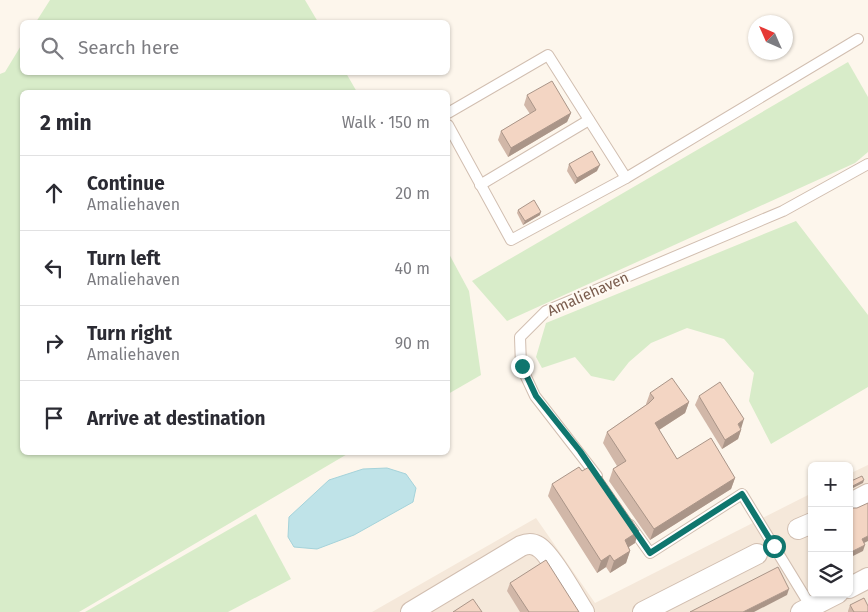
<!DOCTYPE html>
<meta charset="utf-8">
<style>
body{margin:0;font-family:"Fira Sans",sans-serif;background:#f7f7f7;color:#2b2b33}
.controls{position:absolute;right:15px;bottom:15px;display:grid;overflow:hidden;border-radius:8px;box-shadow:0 1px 4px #0004}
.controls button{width:45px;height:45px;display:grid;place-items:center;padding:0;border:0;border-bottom:1px solid #e1e1e2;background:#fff;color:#2b2b33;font:25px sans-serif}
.compass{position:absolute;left:748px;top:15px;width:45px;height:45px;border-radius:50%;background:#fff;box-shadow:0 1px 4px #0004;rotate:315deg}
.stop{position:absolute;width:15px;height:15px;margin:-11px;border:4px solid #0f766e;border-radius:50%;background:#fff}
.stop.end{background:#0f766e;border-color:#fff;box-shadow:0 1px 5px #0008}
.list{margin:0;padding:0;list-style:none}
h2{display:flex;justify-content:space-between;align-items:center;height:65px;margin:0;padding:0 20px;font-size:21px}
h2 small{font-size:16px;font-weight:400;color:#7c7c81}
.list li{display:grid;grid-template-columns:32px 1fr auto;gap:15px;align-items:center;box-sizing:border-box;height:75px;padding:0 20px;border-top:1px solid #e1e1e2}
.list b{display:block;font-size:19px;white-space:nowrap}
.list p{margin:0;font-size:16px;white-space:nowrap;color:#7c7c81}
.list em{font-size:16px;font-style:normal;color:#7c7c81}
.icon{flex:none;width:28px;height:28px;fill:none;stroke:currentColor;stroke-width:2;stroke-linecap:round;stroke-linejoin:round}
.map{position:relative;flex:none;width:868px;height:612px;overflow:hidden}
.search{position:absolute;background:#fff;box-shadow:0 1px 4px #0004;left:20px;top:20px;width:430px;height:55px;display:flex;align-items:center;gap:12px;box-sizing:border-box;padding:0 18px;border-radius:8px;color:#7c7c81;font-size:19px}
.panel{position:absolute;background:#fff;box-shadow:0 1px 4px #0004;left:20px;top:90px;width:430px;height:365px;border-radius:8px}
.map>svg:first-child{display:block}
</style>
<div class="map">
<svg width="868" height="612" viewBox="0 0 868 612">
<rect width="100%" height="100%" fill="#fdf6ec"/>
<!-- residential -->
<polygon fill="#f5e8da" points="868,465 868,612 372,612 536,518 595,603 812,493 812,593 849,593 849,474"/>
<!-- green -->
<g fill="#d8ecc9">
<polygon points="50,0 305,0 318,22 36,22"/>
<polygon points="22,44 22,72 346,73 357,92 22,92 22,452 349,453 79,612 0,612 0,74 5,72"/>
<polygon points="848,62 868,97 868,152 855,163 507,321 472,281"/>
<polygon points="796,221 868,315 868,387 771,444 749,401 754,373 724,339 687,328 651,343 629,362 614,381 591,376 575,357 542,368 536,357 546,323"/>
<polygon points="448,252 469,291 481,375 448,394"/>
<polygon points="256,514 291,579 228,612 85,612"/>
</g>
<!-- water -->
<polygon fill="#bfe3e8" stroke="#a5d3da" points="387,468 406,474 416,488 413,502 354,535 317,549 294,547 288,537 289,517 329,480 363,469"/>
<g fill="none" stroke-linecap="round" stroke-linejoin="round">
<defs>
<g id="lane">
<polyline points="448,113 548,55 626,178"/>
<polyline points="448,125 511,240 626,178 858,39"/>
<polyline points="480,185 589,120"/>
<polyline points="597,476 535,396 521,366 520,337 546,311 783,211 868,164"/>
<polyline points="630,525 650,553 742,494 811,607"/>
</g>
<g id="street">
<polyline points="849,504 868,494"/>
<polyline points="798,529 812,523"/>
<polyline points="849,588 868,578"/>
<path d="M411,612L521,546C526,544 532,543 537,546C549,551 575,598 584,612"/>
<polyline points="643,612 757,554"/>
<polyline points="801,612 838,593"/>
</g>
</defs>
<!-- lane casing -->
<use href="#lane" stroke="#d1beb0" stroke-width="12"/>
<!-- street casing -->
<use href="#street" stroke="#d1beb0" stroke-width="22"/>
<!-- lane -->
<use href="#lane" stroke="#fff" stroke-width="10"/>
<!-- street -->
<use href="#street" stroke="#fff" stroke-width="20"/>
</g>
<!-- wall -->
<g fill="#d1b7a8">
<polygon points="527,95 571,113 567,122 508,157 498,140 501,131 530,114 524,105"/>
<polygon points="569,164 597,171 575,184 567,171"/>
<polygon points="518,210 540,215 523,225 517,213"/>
<polygon points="650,393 689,402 685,413 659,430 677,459 735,478 731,489 650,540 609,481 613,469 617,466 603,443 607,432 646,405 646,404"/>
<polygon points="699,396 741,429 741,430 738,439 722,449 695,405"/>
<polygon points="552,484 635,543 629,547 630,551 626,563 610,573 606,567 597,573 548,496"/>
<polygon points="510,583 579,612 520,612 507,591"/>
<polygon points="850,605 868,612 848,612 848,611"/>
</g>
<!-- shaded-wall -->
<g fill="#aa9588">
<polygon points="571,113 567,122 508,157 511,148"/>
<polygon points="600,165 597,171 575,184 577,178"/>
<polygon points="541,212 540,215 523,225 525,221"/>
<polygon points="689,402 685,413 651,435 655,423"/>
<polygon points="744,419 741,429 738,424"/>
<polygon points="741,430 738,439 722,449 725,440"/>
<polygon points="735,478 731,489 650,540 654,529"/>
<polygon points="864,480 863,483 849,490 849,488"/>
<polygon points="639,531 635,543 621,552 625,540"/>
<polygon points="868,536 868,541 860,545 862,539"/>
<polygon points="865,545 863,551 849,558 849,553"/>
<polygon points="630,551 626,563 610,573 614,561"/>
<polygon points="610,555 606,567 597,573 601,561"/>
<polygon points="789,589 787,595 754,612 743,612"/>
</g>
<!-- building -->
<g fill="#f3d5c3" stroke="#aa9588">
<polygon points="552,81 571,113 511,148 501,131 536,110 527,95"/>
<polygon points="592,151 600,165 577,178 569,164"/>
<polygon points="534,200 541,212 525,221 518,210"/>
<polygon points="672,378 689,402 655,423 677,459 711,438 735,478 654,529 613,469 626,461 607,432 649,403 654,398 650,393"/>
<polygon points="720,382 744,419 738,424 741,430 725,440 699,396"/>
<polygon points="591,466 599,478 601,476 639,531 625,540 630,551 614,561 610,555 601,561 552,484 579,467 582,471"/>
<polygon points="862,476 864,480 849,488 849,482"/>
<polygon points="868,503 868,536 862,539 865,545 849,553 849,508 857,508"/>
<polygon points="546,560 579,612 529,612 510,583"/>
<polygon points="778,567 789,589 743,612 690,612"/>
<polygon points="864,598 868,606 868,612 854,612 850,605"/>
<polygon points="473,599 482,612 453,612"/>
</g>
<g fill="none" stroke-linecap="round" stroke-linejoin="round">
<!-- route -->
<polyline stroke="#0f766e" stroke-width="6" points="522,366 536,396 580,451 650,553 742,494 774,546"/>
</g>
<g text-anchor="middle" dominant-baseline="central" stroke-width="4" stroke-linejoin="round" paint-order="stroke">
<!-- street labels -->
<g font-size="15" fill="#7a5c4d" stroke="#fffaf3">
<text transform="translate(588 294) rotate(-24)">Amaliehaven</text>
</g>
</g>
</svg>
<div class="controls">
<button>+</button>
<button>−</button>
<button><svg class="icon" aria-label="layers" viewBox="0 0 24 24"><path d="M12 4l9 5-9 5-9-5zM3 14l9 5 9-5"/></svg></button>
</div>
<svg class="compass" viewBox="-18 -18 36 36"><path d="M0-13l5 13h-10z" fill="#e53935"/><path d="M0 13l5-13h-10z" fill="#7c7c81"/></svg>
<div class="stop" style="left:774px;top:546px"></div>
<div class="stop end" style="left:522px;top:366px"></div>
<div class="search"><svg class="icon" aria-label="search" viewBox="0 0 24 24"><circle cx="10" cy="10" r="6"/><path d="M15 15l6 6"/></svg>Search here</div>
<section class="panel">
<h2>2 min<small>Walk · 150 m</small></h2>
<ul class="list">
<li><svg class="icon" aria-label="ahead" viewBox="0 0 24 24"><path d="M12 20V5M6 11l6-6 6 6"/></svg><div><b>Continue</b><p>Amaliehaven</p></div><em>20 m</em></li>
<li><svg class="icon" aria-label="left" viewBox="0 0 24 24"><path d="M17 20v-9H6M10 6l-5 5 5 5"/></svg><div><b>Turn left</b><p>Amaliehaven</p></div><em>40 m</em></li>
<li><svg class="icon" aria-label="right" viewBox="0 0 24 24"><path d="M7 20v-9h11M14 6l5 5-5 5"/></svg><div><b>Turn right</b><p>Amaliehaven</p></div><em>90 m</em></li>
<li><svg class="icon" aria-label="arrive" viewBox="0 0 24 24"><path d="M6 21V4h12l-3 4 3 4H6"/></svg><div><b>Arrive at destination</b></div></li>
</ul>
</section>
</div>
